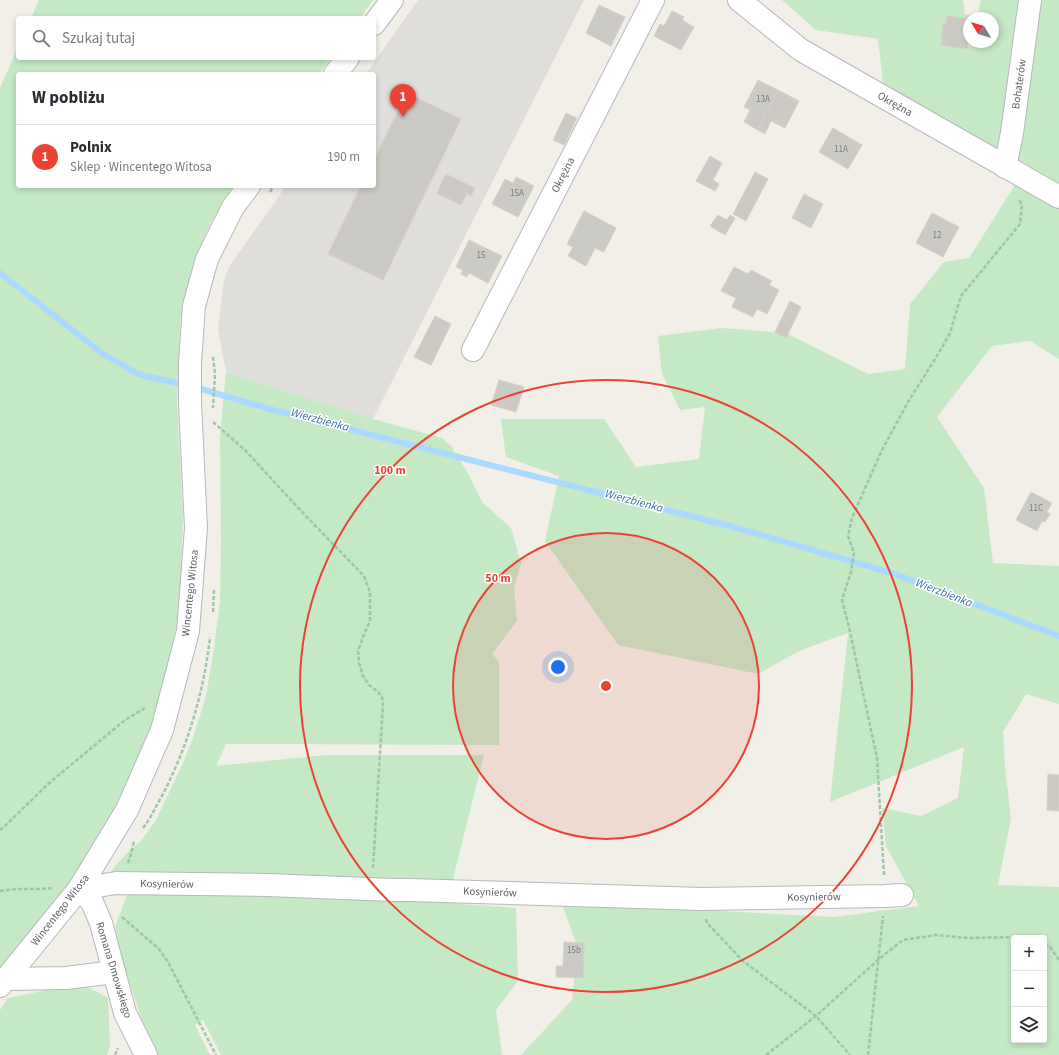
<!DOCTYPE html>
<html lang="pl">
<meta charset="utf-8">
<style>
body{margin:0;font-family:"Source Sans 3",sans-serif;background:#f7f7f7;color:#2b2b33}
.controls{position:absolute;right:12px;bottom:12px;display:grid;overflow:hidden;border-radius:4px;box-shadow:0 2px 6px #0003}
.controls button{width:36px;height:36px;display:grid;place-items:center;padding:0;border:0;border-bottom:1px solid #e1e1e2;background:#fff;color:#2b2b33;font:20px sans-serif}
.compass{position:absolute;left:963px;top:12px;width:36px;height:36px;border-radius:50%;background:#fff;box-shadow:0 2px 6px #0003;rotate:308deg}
.you{position:absolute;left:558px;top:667px;width:14px;height:14px;margin:-10px;border:3px solid #fff;border-radius:50%;background:#1a73e8;box-shadow:0 0 0 6px #1a73e833}
.badge{display:grid;place-items:center;width:26px;height:26px;border-radius:50%;background:#ea4335;color:#fff;font-size:13px;font-weight:700}
.pin{position:absolute;translate:-50% -33px;filter:drop-shadow(0 1px 2px #0008)}
.pin::after{content:'';position:absolute;top:21px;width:14px;height:12px;background:inherit;clip-path:polygon(0 0,100% 0,50% 100%)}
.list{margin:0;padding:0;list-style:none}
h2{display:flex;justify-content:space-between;align-items:center;height:52px;margin:0;padding:0 16px;font-size:17px}
h2 small{font-size:13px;font-weight:400;color:#7c7c81}
.list li{display:grid;grid-template-columns:26px 1fr auto;gap:12px;align-items:center;box-sizing:border-box;height:64px;padding:0 16px;border-top:1px solid #e1e1e2}
.list b{display:block;font-size:15px;white-space:nowrap}
.list p{margin:0;font-size:13px;white-space:nowrap;color:#7c7c81}
.list em{font-size:13px;font-style:normal;color:#7c7c81}
.icon{flex:none;width:22px;height:22px;fill:none;stroke:currentColor;stroke-width:2;stroke-linecap:round;stroke-linejoin:round}
.map{position:relative;flex:none;width:1059px;height:1055px;overflow:hidden}
.search{position:absolute;background:#fff;box-shadow:0 2px 6px #0003;left:16px;top:16px;width:360px;height:44px;display:flex;align-items:center;gap:10px;box-sizing:border-box;padding:0 14px;border-radius:4px;color:#7c7c81;font-size:15px}
.panel{position:absolute;background:#fff;box-shadow:0 2px 6px #0003;left:16px;top:72px;width:360px;height:116px;border-radius:4px}
.map>svg:first-child{display:block}
</style>
<div class="map">
<svg width="1059" height="1055" viewBox="0 0 1059 1055">
<rect width="100%" height="100%" fill="#f1efe8"/>
<!-- industrial -->
<polygon fill="#e0deda" points="418,0 584,0 373,419 226,372 218,329 224,280 230,265 286,186 374,186 374,74 366,74"/>
<!-- green -->
<g fill="#c5e8c5" fill-rule="evenodd">
<polygon points="39,0 373,0 360,18 31,18"/>
<path d="M782,0H963L965,15L978,14L981,0H1059V359L1030,341L992,346L937,417L984,488L993,563L1059,566V704L1026,694L1003,732L1005,767L1011,818L998,885L1059,887V1055H521L572,1000L578,948L560,899L610,908L657,904L700,910L834,917L919,906L886,846L882,808L921,816L958,798L964,747L830,802L848,633L799,651L758,674L618,645L545,541L559,476L506,457L501,419H604L636,467L699,459L705,407L680,410L662,374L658,336L721,328L786,333L868,374L905,369L910,304L944,262L969,258L1025,169L884,90L878,39L816,30ZM969,18H993V42H969ZM1014,938H1044V1040H1014Z"/>
<polygon points="18,47 18,58 331,58 319,74 18,74 18,186 234,186 227,195 209,226 193,264 180,322 177,401 183,516 181,569 177,621 167,676 145,745 109,820 61,894 0,970 0,88"/>
<polygon points="226,372 373,419 442,438 451,446 470,477 482,502 511,528 521,563 514,588 517,621 492,654 499,661 499,745 226,744 216,766 326,755 484,755 447,903 516,908 518,981 496,1010 502,1055 221,1055 203,1020 195,1025 210,1055 158,1055 145,1035 143,1023 120,954 115,927 128,892 109,876 114,867 128,852 141,841 156,820 183,763 193,738 206,696 214,648 220,601 221,542 220,436"/>
<polygon points="80,983 108,998 110,1046 107,1055 0,1055 0,1010 8,998"/>
</g>
<g fill="none" stroke-linecap="round" stroke-linejoin="round">
<!-- stream -->
<g stroke="#aadaff" stroke-width="6">
<polyline points="0,273 103,354 138,374 176,383"/>
<polyline points="201,389 273,410 730,526 892,573 1059,636"/>
</g>
</g>
<!-- building -->
<g fill="#cccac5" stroke="#d6d1c6">
<polygon points="599,5 625,17 611,46 586,33"/>
<polygon points="672,11 684,17 682,20 694,27 681,50 654,36 660,24 664,26"/>
<polygon points="947,16 969,19 969,37 967,49 941,45 943,24 946,24"/>
<polygon points="758,80 778,90 758,130 744,122 750,110 744,107"/>
<polygon points="778,90 799,101 785,128 771,121 765,134 758,130"/>
<polygon points="407,93 461,119 383,280 328,254 361,186 374,186 374,160"/>
<polygon points="566,113 577,118 564,145 553,140"/>
<polygon points="833,128 862,145 848,169 819,152"/>
<polygon points="710,156 722,163 713,180 719,184 715,191 696,181"/>
<polygon points="755,172 768,179 746,221 733,214"/>
<polygon points="446,174 475,188 471,196 467,194 461,205 437,193"/>
<polygon points="516,177 534,186 518,217 492,204 505,179 513,183"/>
<polygon points="804,194 823,204 811,228 792,218"/>
<polygon points="584,211 616,228 604,252 595,248 586,266 568,256 573,247 567,244"/>
<polygon points="932,213 959,227 943,257 916,243"/>
<polygon points="718,215 727,220 730,215 735,218 725,235 710,226"/>
<polygon points="469,240 502,256 488,283 469,273 467,277 461,274 463,270 456,267"/>
<polygon points="734,267 748,274 751,270 772,281 769,285 779,290 767,314 757,309 753,317 732,307 736,298 721,291"/>
<polygon points="790,301 801,307 786,338 775,332"/>
<polygon points="435,316 451,324 431,365 414,357"/>
<polygon points="499,380 524,387 516,412 491,405"/>
<polygon points="1031,492 1052,503 1047,512 1050,514 1045,522 1042,521 1037,531 1016,520"/>
<polygon points="1048,774 1059,775 1059,811 1047,810"/>
<polygon points="564,942 584,943 583,978 556,977 556,966 563,966"/>
</g>
<g fill="none" stroke-linecap="round" stroke-linejoin="round">
<defs>
<g id="minor">
<polyline points="739,0 801,50 1059,197"/>
<polyline points="374,24 392,0"/>
<polyline points="335,74 348,58"/>
<polyline points="1005,167 1012,133 1030,0"/>
<polyline points="473,350 653,0"/>
<polyline points="79,889 116,883 267,885 394,890 409,890 702,899 885,896 902,895"/>
<polyline points="79,889 86,895 92,902 101,923 125,1013 146,1055"/>
<polyline points="6,979 66,978 114,972"/>
<polyline points="0,986 79,889 127,810 162,730 188,631 196,528 190,403 190,363 194,306 207,259 233,207 249,186"/>
</g>
</defs>
<!-- minor casing -->
<use href="#minor" stroke="#b5b8bc" stroke-width="24"/>
<!-- path -->
<g stroke="#9cc7a9" stroke-width="2.5" stroke-dasharray="4 2" stroke-linecap="butt">
<polyline points="270,192 274,186"/>
<polyline points="213,357 215,374 213,408"/>
<polyline points="213,422 245,450 301,511 364,576 370,592 370,621 363,637 358,651 359,663 363,676 369,685 378,692 382,697 383,704 373,868"/>
<polyline points="213,612 214,589"/>
<path d="M143,828C151,818 156,806 163,794C188,745 204,692 210,637"/>
<polyline points="0,830 8,823 48,784 125,720 145,708"/>
<polyline points="128,863 131,854 134,841"/>
<polyline points="884,875 877,758 849,627 842,600 851,572 854,553 848,536 852,518 881,452 908,402 937,356 950,333 961,296 1020,224 1022,205 1019,199"/>
<polyline points="0,891 17,889 41,889 53,888"/>
<polyline points="122,917 159,949 168,962 216,1055"/>
<polyline points="706,919 707,923 743,961 816,1016 850,1055"/>
<polyline points="1044,945 1050,947 1059,960"/>
<polyline points="115,1055 118,1048"/>
<polyline points="766,1055 816,1016 879,959 903,940 936,935 968,938 1019,937 1023,938"/>
<polyline points="868,1055 883,916"/>
</g>
<!-- minor -->
<use href="#minor" stroke="#fff" stroke-width="22"/>
</g>
<!-- distance rings -->
<circle cx="606" cy="686" r="153" fill="#ea4335" fill-opacity=".12"/>
<g fill="none" stroke="#ea4335" stroke-width="2">
<circle cx="606" cy="686" r="153"/>
<circle cx="606" cy="686" r="306"/>
</g>
<g text-anchor="middle" dominant-baseline="central" stroke-width="3" stroke-linejoin="round" paint-order="stroke">
<!-- number labels -->
<g font-size="9" fill="#7a7d7f">
<text x="763" y="99">13A</text>
<text x="841" y="149">11A</text>
<text x="517" y="193">15A</text>
<text x="937" y="235">12</text>
<text x="481" y="255">15</text>
<text x="1036" y="508">11C</text>
<text x="574" y="950">15b</text>
</g>
<!-- street labels -->
<g font-size="11" fill="#5f6368" stroke="#fff">
<text transform="translate(1019 84) rotate(-82)">Bohaterów</text>
<text transform="translate(895 104) rotate(30)">Okrężna</text>
<text transform="translate(563 175) rotate(-63)">Okrężna</text>
<text transform="translate(190 593) rotate(-84)">Wincentego Witosa</text>
<text transform="translate(167 884) rotate(1)">Kosynierów</text>
<text transform="translate(490 892) rotate(2)">Kosynierów</text>
<text transform="translate(814 897) rotate(-1)">Kosynierów</text>
<text transform="translate(60 910) rotate(-52)">Wincentego Witosa</text>
<text transform="translate(114 970) rotate(73)">Romana Dmowskiego</text>
</g>
<!-- water labels -->
<g font-size="12" font-style="italic" fill="#4174aa" stroke="#fff">
<text transform="translate(320 420) rotate(15)">Wierzbienka</text>
<text transform="translate(634 501) rotate(15)">Wierzbienka</text>
<text transform="translate(944 593) rotate(21)">Wierzbienka</text>
</g>
</g>
<circle cx="606" cy="686" r="6" fill="#ea4335" stroke="#fff" stroke-width="2"/>
<g font-size="12" text-anchor="middle" font-weight="bold" fill="#ea4335" stroke="#fff" stroke-width="3" stroke-linejoin="round" paint-order="stroke">
<text x="390" y="474">100 m</text>
<text x="498" y="582">50 m</text>
</g>
</svg>
<div class="controls">
<button>+</button>
<button>−</button>
<button><svg class="icon" aria-label="layers" viewBox="0 0 24 24"><path d="M12 4l9 5-9 5-9-5zM3 14l9 5 9-5"/></svg></button>
</div>
<svg class="compass" viewBox="-18 -18 36 36"><path d="M0-13l5 13h-10z" fill="#e53935"/><path d="M0 13l5-13h-10z" fill="#7c7c81"/></svg>
<div class="you"></div>
<div class="pin badge" style="left:403px;top:117px">1</div>
<div class="search"><svg class="icon" aria-label="search" viewBox="0 0 24 24"><circle cx="10" cy="10" r="6"/><path d="M15 15l6 6"/></svg>Szukaj tutaj</div>
<section class="panel">
<h2>W pobliżu<small></small></h2>
<ul class="list">
<li><span class="badge">1</span><div><b>Polnix</b><p>Sklep · Wincentego Witosa</p></div><em>190 m</em></li>
</ul>
</section>
</div>
